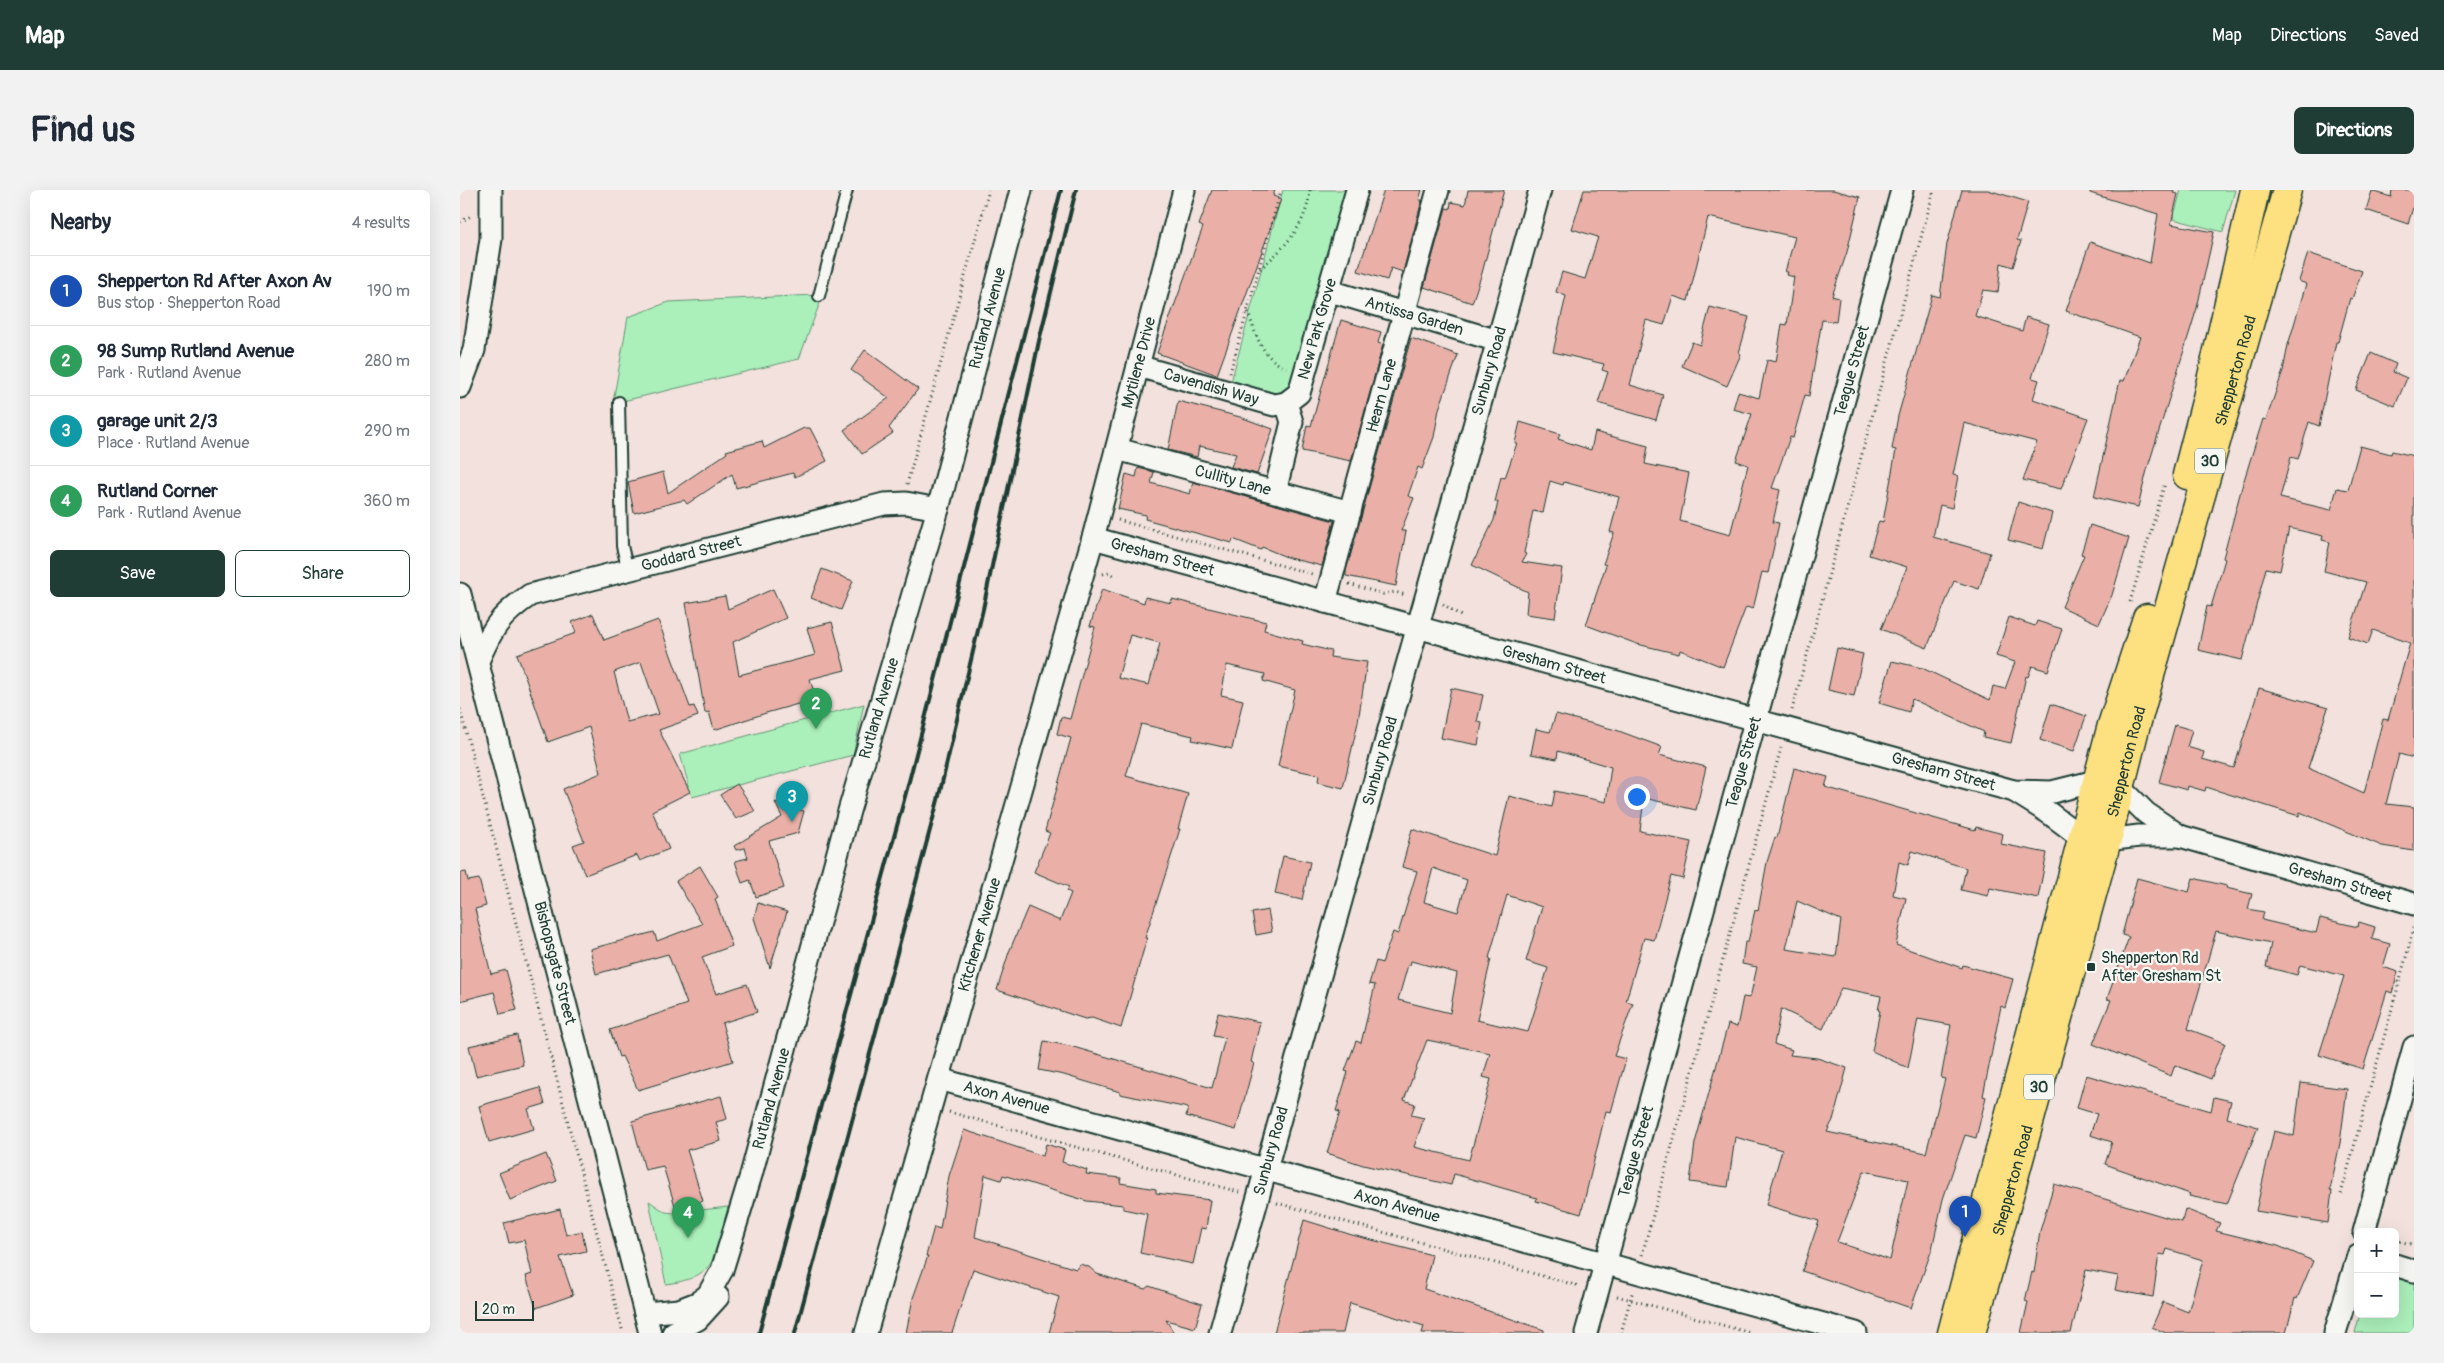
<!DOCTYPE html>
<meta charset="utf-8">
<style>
body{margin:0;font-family:Pangolin,sans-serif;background:#f2f2f3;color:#1f2937}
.controls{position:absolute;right:15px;bottom:15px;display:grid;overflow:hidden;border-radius:8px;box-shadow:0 5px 20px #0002}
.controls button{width:45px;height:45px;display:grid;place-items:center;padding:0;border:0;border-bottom:1px solid #e0e1e3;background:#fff;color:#1f2937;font:25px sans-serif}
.scale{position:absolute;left:15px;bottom:12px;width:59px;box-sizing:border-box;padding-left:5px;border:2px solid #1f3d34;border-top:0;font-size:14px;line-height:18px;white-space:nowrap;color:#1f3d34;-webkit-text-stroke:4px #f6f6f2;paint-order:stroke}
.you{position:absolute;left:1176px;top:606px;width:18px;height:18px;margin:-12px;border:4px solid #fff;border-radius:50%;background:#1a73e8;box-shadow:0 0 0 8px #1a73e833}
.badge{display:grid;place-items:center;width:32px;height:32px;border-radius:50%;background:#1f3d34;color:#fff;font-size:16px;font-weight:700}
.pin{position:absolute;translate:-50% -41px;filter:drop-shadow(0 1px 2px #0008)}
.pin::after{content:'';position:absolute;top:26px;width:18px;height:15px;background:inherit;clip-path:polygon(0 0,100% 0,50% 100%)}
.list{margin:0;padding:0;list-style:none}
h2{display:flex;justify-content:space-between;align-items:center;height:65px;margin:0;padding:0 20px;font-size:21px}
h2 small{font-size:16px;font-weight:400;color:#747a83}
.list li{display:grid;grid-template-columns:32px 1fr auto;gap:15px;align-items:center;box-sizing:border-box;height:70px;padding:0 20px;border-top:1px solid #e0e1e3}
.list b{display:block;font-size:19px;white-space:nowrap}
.list p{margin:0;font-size:16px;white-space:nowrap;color:#747a83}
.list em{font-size:16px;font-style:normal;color:#747a83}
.actions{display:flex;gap:10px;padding:15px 20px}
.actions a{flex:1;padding:11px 0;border:1px solid #1f3d34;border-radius:8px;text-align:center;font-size:18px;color:#1f3d34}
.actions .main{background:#1f3d34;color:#fff}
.map{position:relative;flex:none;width:1954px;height:1143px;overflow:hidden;border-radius:8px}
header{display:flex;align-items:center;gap:30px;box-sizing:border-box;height:70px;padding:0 25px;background:#1f3d34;color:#fff}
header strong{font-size:24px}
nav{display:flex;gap:28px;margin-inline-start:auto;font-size:18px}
.intro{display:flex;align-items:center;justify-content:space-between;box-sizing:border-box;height:120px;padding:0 30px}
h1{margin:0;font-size:35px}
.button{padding:12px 22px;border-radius:8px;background:#1f3d34;color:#fff;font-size:18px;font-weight:700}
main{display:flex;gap:30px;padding:0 30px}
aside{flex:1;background:#fff;border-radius:8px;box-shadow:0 5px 20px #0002}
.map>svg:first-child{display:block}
</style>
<header>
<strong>Map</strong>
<nav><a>Map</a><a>Directions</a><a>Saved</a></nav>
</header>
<div class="intro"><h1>Find us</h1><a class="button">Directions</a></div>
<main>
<aside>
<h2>Nearby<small>4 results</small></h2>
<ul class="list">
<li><span class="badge" style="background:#1a4fb4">1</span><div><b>Shepperton Rd After Axon Av</b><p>Bus stop · Shepperton Road</p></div><em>190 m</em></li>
<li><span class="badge" style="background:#2e9e5b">2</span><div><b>98 Sump Rutland Avenue</b><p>Park · Rutland Avenue</p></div><em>280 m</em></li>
<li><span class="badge" style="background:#0f9aa8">3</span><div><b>garage unit 2/3</b><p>Place · Rutland Avenue</p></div><em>290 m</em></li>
<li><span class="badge" style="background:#2e9e5b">4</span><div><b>Rutland Corner</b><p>Park · Rutland Avenue</p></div><em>360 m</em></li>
</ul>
<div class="actions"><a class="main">Save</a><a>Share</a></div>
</aside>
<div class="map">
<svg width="1954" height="1143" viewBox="0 0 1954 1143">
<rect width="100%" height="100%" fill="#f2e1dc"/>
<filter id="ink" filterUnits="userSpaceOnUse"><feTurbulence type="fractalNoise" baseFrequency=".02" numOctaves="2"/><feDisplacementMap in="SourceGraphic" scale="10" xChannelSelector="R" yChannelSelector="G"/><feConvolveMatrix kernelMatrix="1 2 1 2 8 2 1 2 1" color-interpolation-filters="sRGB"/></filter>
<g filter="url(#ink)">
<!-- green -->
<g fill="#abefba" stroke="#659677">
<path d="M823,0H886L832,196C815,211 791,198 771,192Z"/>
<polygon points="1721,0 1775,0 1763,42 1713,29"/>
<polygon points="356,105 362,107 339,169 163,211 153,212 168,127 209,112"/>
<polygon points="404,514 393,565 232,607 220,564"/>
<path d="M189,1011L205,1022L214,1023L268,1017C264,1030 258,1063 251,1073C241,1088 221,1092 206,1094Z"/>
<polygon points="1935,1087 1954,1093 1954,1143 1895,1143 1900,1124 1935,1124"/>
</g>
<!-- building -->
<g fill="#eab0a8" stroke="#1f3d34" fill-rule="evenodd">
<polygon points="752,0 815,0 813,6 821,9 757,185 697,163 743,37 739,35"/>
<polygon points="924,0 962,0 959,10 962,10 943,82 931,78 927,90 898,81"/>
<polygon points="1008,0 1044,0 1022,83 1012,113 964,97 986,18 990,19 991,12 1005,15"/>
<polygon points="1124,0 1373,0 1400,7 1387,62 1372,106 1379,108 1376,132 1362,130 1349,206 1345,205 1333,248 1330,247 1312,298 1320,300 1313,332 1319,333 1308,383 1302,382 1293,419 1286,417 1263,477 1220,460 1219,464 1177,454 1126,435 1146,375 1143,374 1154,343 1150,342 1159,307 1104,292 1103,295 1090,291 1083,323 1073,321 1064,363 1066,364 1062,372 1102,378 1095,428 1066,424 1068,402 1012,375 1034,330 1038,312 1035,312 1041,287 1045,288 1057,253 1055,253 1060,232 1100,244 1098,249 1131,260 1135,242 1188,256 1185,274 1229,283 1220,331 1270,345 1288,275 1276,271 1292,224 1273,219 1278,202 1299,208 1307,170 1316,172 1322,134 1327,135 1334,87 1327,85 1328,82 1325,82 1335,47 1248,27 1228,111 1213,106 1204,135 1186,130 1170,195 1203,205 1196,230 1138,213 1148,182 1142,180 1144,174 1093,162 1106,106 1096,102 1102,82 1125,89 1138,47 1112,39"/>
<polygon points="1502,0 1528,0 1568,12 1557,50 1561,51 1553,77 1541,73 1538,102 1523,100 1515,126 1562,141 1566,127 1589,134 1572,188 1579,190 1573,209 1628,228 1601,299 1563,290 1577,252 1504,233 1493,285 1498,286 1492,318 1480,315 1473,347 1530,363 1519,399 1494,391 1467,458 1421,439 1447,377 1409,365 1419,331 1423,332 1436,260 1432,259 1438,226 1472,105 1480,107 1487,54"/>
<polygon points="1630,0 1714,0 1713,3 1718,4 1711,34 1754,42 1737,118 1687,280 1678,317 1634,307 1660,190 1664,191 1680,147 1606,121 1630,52 1690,73 1698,24 1630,3"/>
<polygon points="1932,0 1954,0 1954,14 1948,34 1906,20 1912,1 1931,7"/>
<polygon points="1848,63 1902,81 1892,109 1890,108 1878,152 1876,152 1859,236 1849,232 1838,269 1831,267 1820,308 1871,320 1877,298 1888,300 1900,256 1931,264 1932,261 1954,266 1954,568 1939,564 1926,614 1954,617 1954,661 1922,656 1840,622 1839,626 1746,597 1745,601 1728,596 1727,600 1699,592 1715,535 1732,540 1727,557 1744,562 1742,569 1774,578 1799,498 1868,518 1848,578 1904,603 1923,529 1928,530 1950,453 1913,440 1908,454 1888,447 1906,392 1864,381 1870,352 1862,350 1863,346 1829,338 1820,381 1806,378 1782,470 1738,460 1747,416 1751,417 1765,369 1763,368 1781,300 1803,229 1806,230 1823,181 1828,155 1846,94 1839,91"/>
<polygon points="1250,117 1289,127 1279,163 1281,164 1267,196 1222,176 1232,152 1240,155"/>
<polygon points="881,130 921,142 918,153 923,155 891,271 842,261 847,235 851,236"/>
<polygon points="951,148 998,165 979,219 974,247 962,279 958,277 948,306 954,308 941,341 946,341 936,396 886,386 886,381"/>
<polygon points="405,160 458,199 429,238 433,243 402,264 384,240 429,208 391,180"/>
<polygon points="1911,163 1936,174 1933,182 1947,188 1935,216 1896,200"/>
<polygon points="718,211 780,227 813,239 797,284 771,277 776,264 739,256 737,267 708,260"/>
<polygon points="344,238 350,238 367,271 335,287 333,283 276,298 272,284 227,314 224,310 174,323 168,292 203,282 208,303 267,263 266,261 302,251 304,258"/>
<polygon points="678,278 694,282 691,293 730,304 733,292 874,331 862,376 829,368 802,357 801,360 773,349 772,353 685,329 686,325 658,319 666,284 676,287"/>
<polygon points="1558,312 1592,323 1583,359 1548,350"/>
<polygon points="1630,335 1669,348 1652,405 1639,434 1602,417 1624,365 1621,364"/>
<polygon points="362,379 393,391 381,420 351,408"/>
<polygon points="313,399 326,428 273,452 279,485 355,465 347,438 372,432 385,480 350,489 356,509 306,523 254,540 249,522 245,523 226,413 265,406 268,419"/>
<path d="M642,399L684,413L685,407L711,413L712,409L806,432L804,440L843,451L842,454L871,461L870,467L907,472L898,532L883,598L858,592L859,585L818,576L835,500L803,491L805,484L767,475L761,505L783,510L772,559L732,550L733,546L681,534L666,586L728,604L718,639H720L685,748H687L661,838L632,828L625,829L537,800L549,762L568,717L600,731L611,703L607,701L609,697L574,682L590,643L585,641L611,548L597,544L601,527L610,529L635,437L630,436ZM670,445L700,453L689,495L658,488Z"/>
<path d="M133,424L144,450L198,430L230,517L234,516L238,526L199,540L230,602L192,621L209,659L180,671L177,665L125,685L113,655L124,651L103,599L141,583L129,537L88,552L57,464L116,443L112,432ZM181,472L199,524L167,532L154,482Z"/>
<polygon points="1549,427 1575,436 1577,431 1602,439 1588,481 1572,476 1568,487 1566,486 1551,553 1523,547 1524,542 1452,509 1449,522 1419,513 1432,471 1462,478 1530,510 1533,496 1545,499 1555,472 1536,466"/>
<polygon points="1377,458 1403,464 1394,506 1368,500"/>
<polygon points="991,498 1023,505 1017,532 1022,533 1018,555 981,548"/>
<polygon points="1591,514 1626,526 1614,561 1580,550"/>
<path d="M1096,524L1156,540L1202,557L1199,565L1246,577L1236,620L1184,608L1180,641L1231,652L1223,689L1211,686L1194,750L1184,748L1166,811L1173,813L1154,866L1166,869L1151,922L1146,921L1121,1024L1076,1011L1077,1008L994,984L991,995L903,975L867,963L880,922L876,921L888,882L885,881L896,851L901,853L915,795L909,794L916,771L922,773L933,742L938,744L957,681L942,677L952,639L1035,666L1049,606L1092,617L1095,601L1146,612L1151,577L1098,561L1097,569L1071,564L1076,539L1090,542ZM973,678L1007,690L998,722L964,712ZM1047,705L1082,717L1066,771L1088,778L1068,842L1017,830L1031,769L1029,768ZM951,771L997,783L990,823L938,810L948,775H950ZM967,850L1030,863L1023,887L1031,889L1009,970L954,957L964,928L951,925L955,914L944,910Z"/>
<path d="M1334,578L1368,587L1365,597L1515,640L1516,637L1543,644L1541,654L1587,663L1578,708L1530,698L1528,706L1501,700L1506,678L1452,661L1448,675L1439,672L1433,705L1446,708L1436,755L1502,778L1503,775L1553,789L1545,818L1541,816L1523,906L1526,907L1516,948L1505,945L1483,1009L1472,1059L1451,1118L1342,1081L1359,1031L1306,1015L1322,960L1275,947L1268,997L1230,992L1235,953L1268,834L1277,837L1283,807L1290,808L1297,777L1282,774L1285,752H1288L1295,720L1298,721L1307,672L1315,647L1317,648ZM1337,711L1381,730L1376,767L1326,759ZM1381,798L1421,806L1418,820L1420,821L1412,861L1448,878L1458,829L1491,835L1481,888L1485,889L1466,963L1367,942L1373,930L1387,878L1357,868L1330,865L1332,860L1314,854L1321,819L1363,839ZM1404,981L1448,990L1430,1070L1377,1052Z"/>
<polygon points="277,594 295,621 276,629 260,605"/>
<polygon points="315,612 344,621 338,643 309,651 324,698 296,707 290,690 282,693 275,671 288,668 285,658 276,660 274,656 322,627"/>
<polygon points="823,666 850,672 842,710 815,704"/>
<polygon points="240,676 258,707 255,709 272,756 242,767 256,804 287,794 297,822 262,833 273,871 178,900 162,866 159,867 150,840 227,814 208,764 136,784 130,759 194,742 197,751 242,734 216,691"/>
<polygon points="6,682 8,691 19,689 26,716 15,719 31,784 46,780 57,820 40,824 34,802 0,811 0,683"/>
<polygon points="1677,688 1729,702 1733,688 1767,696 1766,698 1792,704 1788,719 1804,722 1802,730 1856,743 1860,728 1898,737 1899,732 1915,737 1912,749 1930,754 1923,777 1938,782 1932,803 1927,801 1903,879 1859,865 1884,786 1840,775 1837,785 1806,777 1811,753 1756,741 1728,839 1765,853 1751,889 1715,875 1711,886 1633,854 1651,810 1647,809 1669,747 1662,745"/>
<polygon points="298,713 327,722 310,778 294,728"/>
<polygon points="808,720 812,742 796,745 792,723"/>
<polygon points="758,823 800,832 791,872 794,873 776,940 726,926 728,918 660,904 660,902 604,885 579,880 584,851 610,856 752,898 765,848 753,846"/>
<polygon points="57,845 63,875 16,886 9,856"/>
<polygon points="1626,885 1751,921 1754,907 1771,911 1767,928 1798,937 1767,1014 1729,1006 1730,1004 1645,974 1652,952 1630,945 1637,924 1617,918"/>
<polygon points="1841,893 1887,899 1880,953 1870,1000 1872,1001 1868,1033 1796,1021 1814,941 1834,946"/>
<polygon points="80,898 85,914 68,919 74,939 29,952 19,916"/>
<polygon points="261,906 267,929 256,932 261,951 227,960 243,1011 216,1019 203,976 185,980 172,931"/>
<polygon points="504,940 583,966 586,954 605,960 602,972 627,980 626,984 661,988 660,993 696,999 696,1003 750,1010 746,1039 741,1038 733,1074 680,1063 687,1024 663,1019 663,1015 627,1011 543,985 541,990 525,985 515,1047 616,1079 620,1074 629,1077 637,1084 685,1099 689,1096 742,1114 735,1138 706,1130 714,1143 589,1143 599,1107 513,1079 492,1143 446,1143 453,1108 468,1066 466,1066 474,1037 480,1039 489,986"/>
<polygon points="86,964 97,991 50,1010 39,983"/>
<polygon points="1594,994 1722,1032 1725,1019 1760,1033 1756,1041 1818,1056 1853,1071 1837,1109 1835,1108 1826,1143 1706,1143 1692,1137 1703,1112 1728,1122 1743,1070 1707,1059 1705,1065 1699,1064 1693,1107 1655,1100 1658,1086 1626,1080 1611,1143 1561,1143 1568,1112 1565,1111 1572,1082 1574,1083 1580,1041"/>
<polygon points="100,1019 106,1045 122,1041 126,1061 100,1067 113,1105 76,1118 66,1086 72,1084 64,1050 49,1053 44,1033"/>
<polygon points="844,1030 892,1045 972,1065 964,1099 1084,1140 1084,1143 962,1143 964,1136 890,1113 883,1143 814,1143"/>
</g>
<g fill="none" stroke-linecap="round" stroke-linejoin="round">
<defs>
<g id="service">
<polyline points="359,106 387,0"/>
<polyline points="159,212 162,356 168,381"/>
</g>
<g id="minor">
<path id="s1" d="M870,101L1038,151"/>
<path id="s2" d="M678,176L814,215L826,213"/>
<polyline points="0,197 14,160 31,49 31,0"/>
<path id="s3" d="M657,259L890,322"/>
<path id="s4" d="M815,302L832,232L826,213L839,203L897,0"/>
<path id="s5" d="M633,348L1554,601L1592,602L1636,591"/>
<path id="s6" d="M0,404L190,1143"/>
<path id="s7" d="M865,412L978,0"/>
<path id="s8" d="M18,471C32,439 39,426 70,405L424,314L446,313L478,319"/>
<polyline points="1660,597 1686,623 1720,646"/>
<polyline points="1554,601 1589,623 1621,647"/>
<path id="s9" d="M1647,650L1679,646H1720L1954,714"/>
<path id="s10" d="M479,889L1396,1143"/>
<polyline points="1904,1042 1954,857"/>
<polyline points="1935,1075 1954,1081"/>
<path id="s11" d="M185,1123L219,1120L237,1113L248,1105L262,1080L291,985L389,621L478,319L561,0"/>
<polyline points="213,1143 238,1129 258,1107"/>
<path id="s12" d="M406,1143L633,348L724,0"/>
<path id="s13" d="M760,1143L1080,0"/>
<path id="s14" d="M1126,1143L1442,0"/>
<polyline points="1875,1143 1898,1066"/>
</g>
<g id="trunk">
<polyline points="1727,285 1747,208 1795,0"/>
<polyline points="1492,1143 1652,535 1687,428"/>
<path id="s15" d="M1511,1143L1647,650L1674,542L1827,0"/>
</g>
</defs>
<!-- service casing -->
<use href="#service" stroke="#1f3d34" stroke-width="14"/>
<!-- minor casing -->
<use href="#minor" stroke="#1f3d34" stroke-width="25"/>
<!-- trunk casing -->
<use href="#trunk" stroke="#1f3d34" stroke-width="31"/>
<!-- path -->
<g stroke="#1f3d34" stroke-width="3" stroke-dasharray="1 4" stroke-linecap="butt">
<polyline points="0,32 11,26"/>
<path d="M800,79C825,57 847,35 850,0"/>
<path d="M788,122C796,145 801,167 826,178"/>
<polyline points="770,183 821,0"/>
<polyline points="447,294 529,0"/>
<polyline points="658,330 852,384"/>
<polyline points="643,384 649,382 654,386"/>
<polyline points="889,394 923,404 935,402 946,405"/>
<polyline points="1670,412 1705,293"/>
<polyline points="983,414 1001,426"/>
<polyline points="0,519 163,1143"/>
<polyline points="1332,520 1474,0"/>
<polyline points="489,922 779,1002"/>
<polyline points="1881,1004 1954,738"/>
<polyline points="817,1013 1119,1096"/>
<polyline points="1935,1050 1954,1055"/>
<polyline points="1182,1065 1321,558"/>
<polyline points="1157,1106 1291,1143"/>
<polyline points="1161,1143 1173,1100"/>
</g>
<!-- service -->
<use href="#service" stroke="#f6f6f2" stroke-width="10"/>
<!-- minor -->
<use href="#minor" stroke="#f6f6f2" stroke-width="21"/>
<!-- trunk -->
<use href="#trunk" stroke="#fde080" stroke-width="28"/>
<!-- rail -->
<g stroke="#1f3d34" stroke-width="4">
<polyline points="299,1143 447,599 601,0"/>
<polyline points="335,1143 478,610 523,419 579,151 616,0"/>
</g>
</g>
</g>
<!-- markers -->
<rect fill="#1f3d34" stroke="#f6f6f2" stroke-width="2" x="1626" y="772" width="10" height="10" rx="2.5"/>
<g text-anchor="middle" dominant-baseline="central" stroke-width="4.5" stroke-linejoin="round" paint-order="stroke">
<!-- shield labels -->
<g fill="#f6f6f2" stroke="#60746d" stroke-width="1">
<rect x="1735" y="258.5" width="30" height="25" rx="4"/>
<rect x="1564" y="884.5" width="30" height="25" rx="4"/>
</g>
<g font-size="15" font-weight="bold" fill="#1f3d34">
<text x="1750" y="271">30</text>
<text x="1579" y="897">30</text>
</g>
<!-- street labels -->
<g font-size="16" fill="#1f3d34" stroke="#f6f6f2">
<text stroke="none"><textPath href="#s1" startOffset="88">Antissa Garden</textPath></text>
<text stroke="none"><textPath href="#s11" startOffset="1084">Rutland Avenue</textPath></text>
<text stroke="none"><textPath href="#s4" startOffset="175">New Park Grove</textPath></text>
<text stroke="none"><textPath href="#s12" startOffset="1008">Mytilene Drive</textPath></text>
<text stroke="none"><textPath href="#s13" startOffset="999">Sunbury Road</textPath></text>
<text stroke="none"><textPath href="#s14" startOffset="998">Teague Street</textPath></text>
<text stroke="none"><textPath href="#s15" startOffset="998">Shepperton Road</textPath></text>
<text stroke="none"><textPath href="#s2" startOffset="76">Cavendish Way</textPath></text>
<text stroke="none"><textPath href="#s7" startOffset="214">Hearn Lane</textPath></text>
<text stroke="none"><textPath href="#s3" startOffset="120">Cullity Lane</textPath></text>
<text stroke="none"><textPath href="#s8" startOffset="252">Goddard Street</textPath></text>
<text stroke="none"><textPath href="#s5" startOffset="72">Gresham Street</textPath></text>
<text stroke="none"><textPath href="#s5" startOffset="478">Gresham Street</textPath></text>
<text stroke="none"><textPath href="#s11" startOffset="679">Rutland Avenue</textPath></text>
<text stroke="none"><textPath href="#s13" startOffset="594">Sunbury Road</textPath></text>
<text stroke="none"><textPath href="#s15" startOffset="592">Shepperton Road</textPath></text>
<text stroke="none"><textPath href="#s14" startOffset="592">Teague Street</textPath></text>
<text stroke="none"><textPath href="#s5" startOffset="882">Gresham Street</textPath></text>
<text stroke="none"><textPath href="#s9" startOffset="240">Gresham Street</textPath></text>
<text stroke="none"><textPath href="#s12" startOffset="414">Kitchener Avenue</textPath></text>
<text stroke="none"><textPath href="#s6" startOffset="381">Bishopsgate Street</textPath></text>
<text stroke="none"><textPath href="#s10" startOffset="70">Axon Avenue</textPath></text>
<text stroke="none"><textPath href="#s11" startOffset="274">Rutland Avenue</textPath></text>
<text stroke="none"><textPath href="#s13" startOffset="189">Sunbury Road</textPath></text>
<text stroke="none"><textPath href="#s14" startOffset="188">Teague Street</textPath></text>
<text stroke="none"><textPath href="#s15" startOffset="158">Shepperton Road</textPath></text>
<text stroke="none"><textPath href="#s10" startOffset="475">Axon Avenue</textPath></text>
</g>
<!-- poi labels -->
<g font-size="16" fill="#1f3d34" stroke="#f6f6f2" text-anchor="start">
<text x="1641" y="768">Shepperton Rd<tspan x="1641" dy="18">After Gresham St</tspan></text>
</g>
</g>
</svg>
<div class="controls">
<button>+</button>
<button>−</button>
</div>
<div class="scale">20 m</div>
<div class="you"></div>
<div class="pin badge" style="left:1505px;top:1047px;background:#1a4fb4">1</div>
<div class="pin badge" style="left:356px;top:539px;background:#2e9e5b">2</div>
<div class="pin badge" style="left:332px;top:632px;background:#0f9aa8">3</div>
<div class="pin badge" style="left:228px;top:1048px;background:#2e9e5b">4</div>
</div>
</main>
